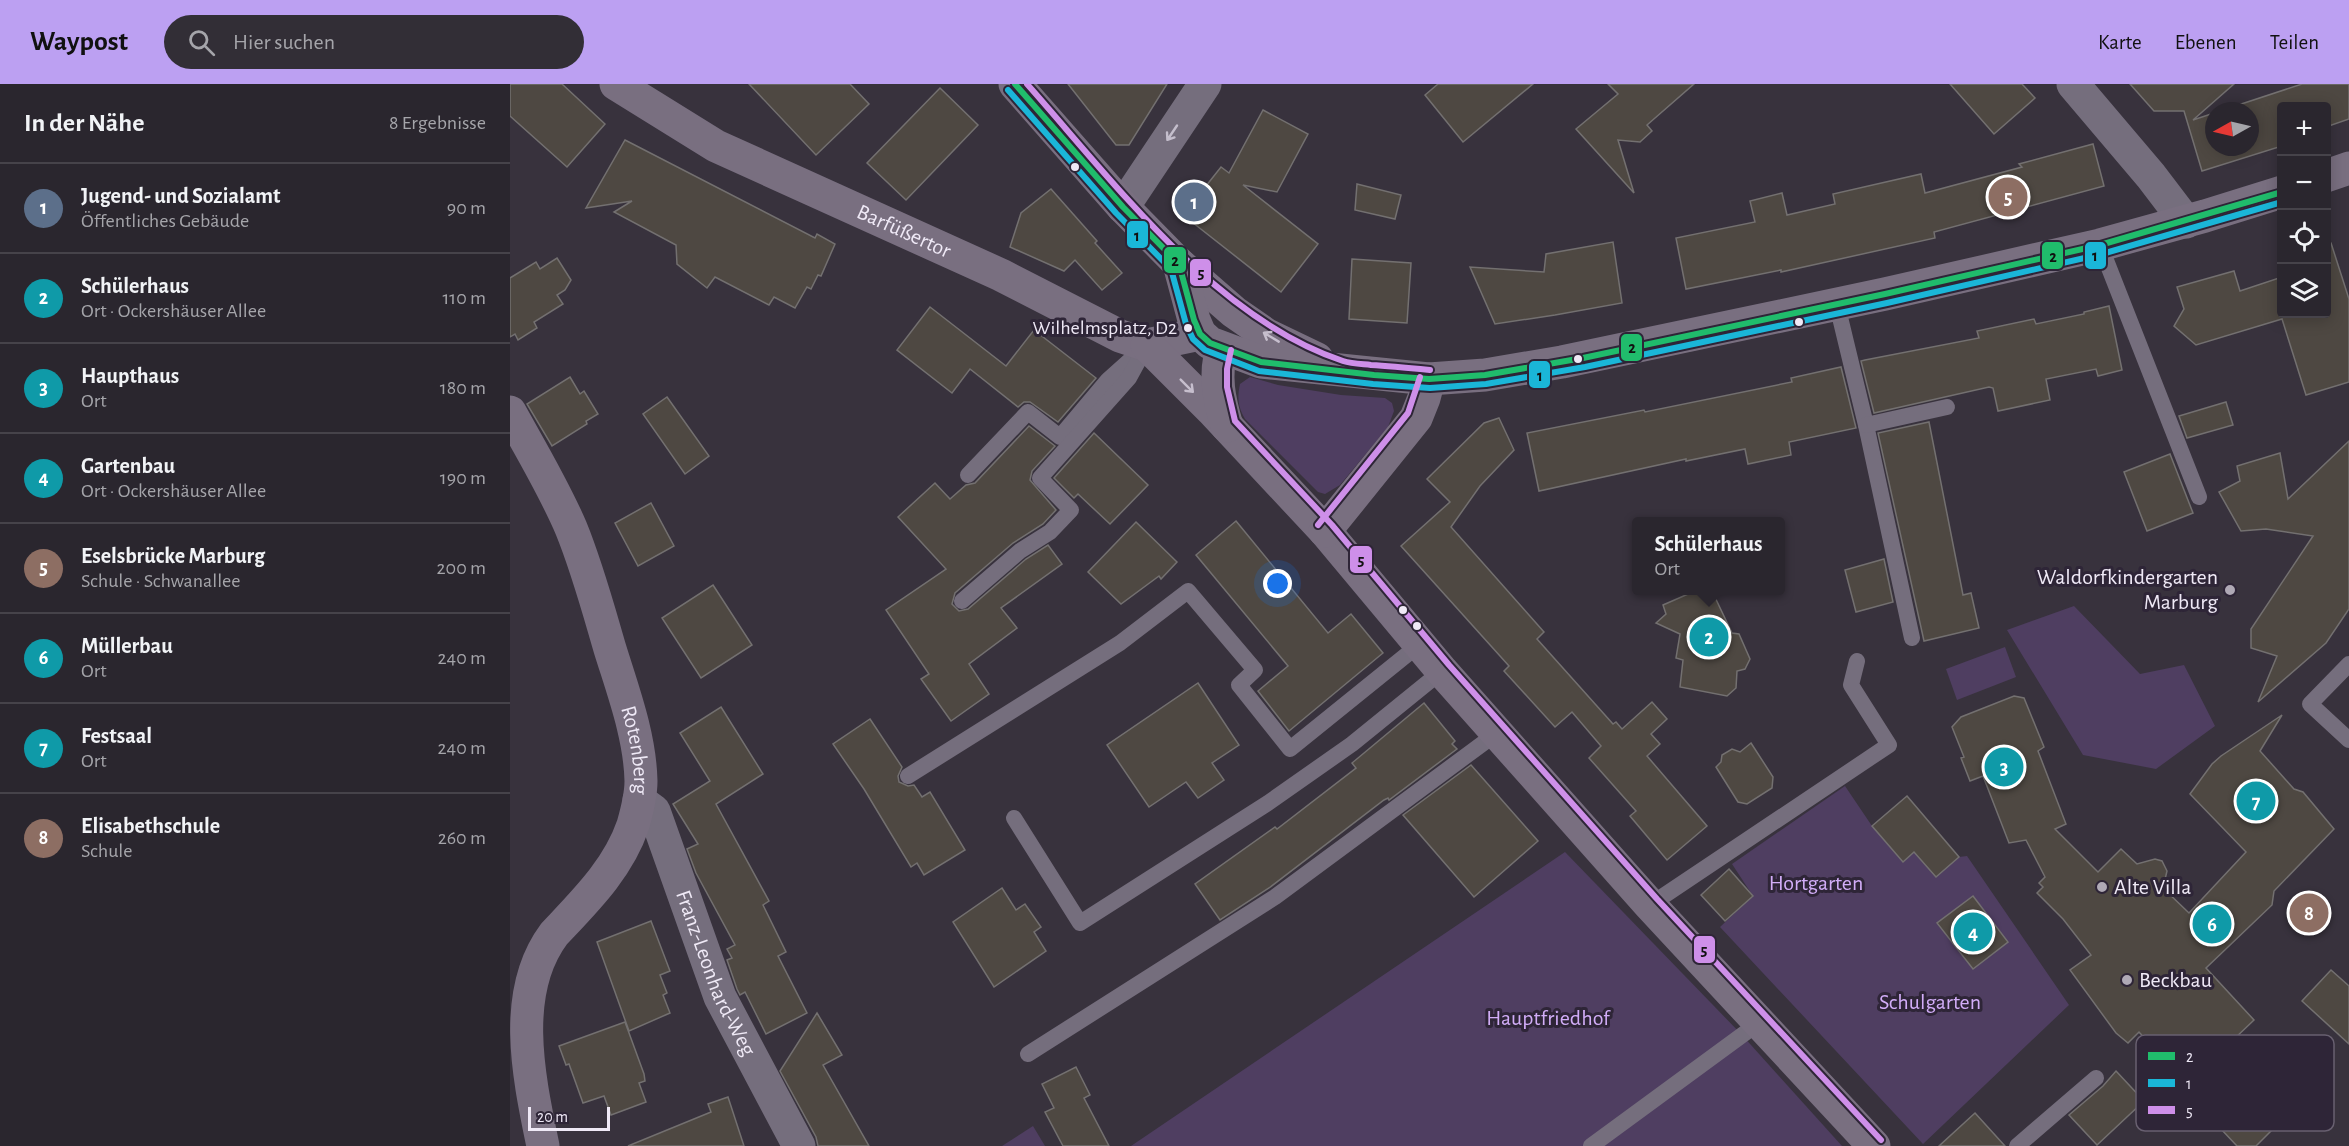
<!DOCTYPE html>
<html lang="de">
<meta charset="utf-8">
<style>
body{margin:0;font-family:"Alegreya Sans",sans-serif;background:#322e36;color:#f1f3f6}
.controls{position:absolute;right:18px;top:18px;display:grid;overflow:hidden;border-radius:6px;box-shadow:0 3px 15px #0003}
.controls button{width:54px;height:54px;display:grid;place-items:center;padding:0;border:0;border-bottom:2px solid #46434a;background:#2a262e;color:#f1f3f6;font:30px sans-serif}
.compass{position:absolute;left:1695px;top:18px;width:54px;height:54px;border-radius:50%;background:#2a262e;box-shadow:0 3px 15px #0003;rotate:262deg}
.scale{position:absolute;left:18px;bottom:15px;width:82px;box-sizing:border-box;padding-left:6px;border:3px solid #efe9f6;border-top:0;font-size:16px;line-height:21px;white-space:nowrap;color:#efe9f6;-webkit-text-stroke:4px #2e2537;paint-order:stroke}
.you{position:absolute;left:768px;top:500px;width:21px;height:21px;margin:-15px;border:4px solid #fff;border-radius:50%;background:#1a73e8;box-shadow:0 0 0 9px #1a73e833}
.badge{display:grid;place-items:center;width:39px;height:39px;border-radius:50%;background:#bca0f2;color:#fff;font-size:20px;font-weight:700}
.pin{position:absolute;translate:-50% -50%;border:3px solid #fff;box-shadow:0 2px 6px #0006}
.popup{position:absolute;left:1122px;top:433px;width:153px;height:78px;box-sizing:border-box;display:grid;place-content:center;border-radius:6px;background:#2a262e;filter:drop-shadow(0 2px 4px #0005);font-size:20px;white-space:nowrap;color:#a5a5aa}
.popup b{font-size:22px;color:#f1f3f6}
.popup::after{content:'';position:absolute;left:50%;top:100%;margin-left:-12px;border:12px solid transparent;border-top-color:#2a262e}
.list{margin:0;padding:0;list-style:none}
h2{display:flex;justify-content:space-between;align-items:center;height:78px;margin:0;padding:0 24px;font-size:26px}
h2 small{font-size:20px;font-weight:400;color:#a5a5aa}
.list li{display:grid;grid-template-columns:39px 1fr auto;gap:18px;align-items:center;box-sizing:border-box;height:90px;padding:0 24px;border-top:2px solid #46434a}
.list b{display:block;font-size:22px;white-space:nowrap}
.list p{margin:0;font-size:20px;white-space:nowrap;color:#a5a5aa}
.list em{font-size:20px;font-style:normal;color:#a5a5aa}
.icon{flex:none;width:33px;height:33px;fill:none;stroke:currentColor;stroke-width:2;stroke-linecap:round;stroke-linejoin:round}
.map{position:relative;flex:none;width:1839px;height:1062px;overflow:hidden}
header{display:flex;align-items:center;gap:36px;box-sizing:border-box;height:84px;padding:0 30px;background:#bca0f2;color:#111}
header strong{font-size:28px}
nav{display:flex;gap:33px;margin-inline-start:auto;font-size:21px}
.search{width:420px;height:54px;background:#322e36;display:flex;align-items:center;gap:15px;box-sizing:border-box;padding:0 21px;border-radius:33px;color:#a5a5aa;font-size:22px}
main{display:flex}
aside{flex:1;background:#2a262e}
.map>svg:first-child{display:block}
</style>
<header>
<strong>Waypost</strong>
<div class="search"><svg class="icon" aria-label="search" viewBox="0 0 24 24"><circle cx="10" cy="10" r="6"/><path d="M15 15l6 6"/></svg>Hier suchen</div>
<nav><a>Karte</a><a>Ebenen</a><a>Teilen</a></nav>
</header>
<main>
<aside>
<h2>In der Nähe<small>8 Ergebnisse</small></h2>
<ul class="list">
<li><span class="badge" style="background:#5c6f8a">1</span><div><b>Jugend- und Sozialamt</b><p>Öffentliches Gebäude</p></div><em>90 m</em></li>
<li><span class="badge" style="background:#0f9aa8">2</span><div><b>Schülerhaus</b><p>Ort · Ockershäuser Allee</p></div><em>110 m</em></li>
<li><span class="badge" style="background:#0f9aa8">3</span><div><b>Haupthaus</b><p>Ort</p></div><em>180 m</em></li>
<li><span class="badge" style="background:#0f9aa8">4</span><div><b>Gartenbau</b><p>Ort · Ockershäuser Allee</p></div><em>190 m</em></li>
<li><span class="badge" style="background:#8d6e63">5</span><div><b>Eselsbrücke Marburg</b><p>Schule · Schwanallee</p></div><em>200 m</em></li>
<li><span class="badge" style="background:#0f9aa8">6</span><div><b>Müllerbau</b><p>Ort</p></div><em>240 m</em></li>
<li><span class="badge" style="background:#0f9aa8">7</span><div><b>Festsaal</b><p>Ort</p></div><em>240 m</em></li>
<li><span class="badge" style="background:#8d6e63">8</span><div><b>Elisabethschule</b><p>Schule</p></div><em>260 m</em></li>
</ul>
</aside>
<div class="map">
<svg width="1839" height="1062" viewBox="0 0 1839 1062">
<rect width="100%" height="100%" fill="#38323d"/>
<!-- green -->
<g fill="#4f3e61">
<path d="M740,293L768,301L831,311L875,314L882,319L884,327L878,343L830,401L815,410L808,408L735,335C728,323 727,314 730,300Z"/>
<polygon points="1564,522 1630,590 1674,581 1705,642 1646,685 1573,671 1497,546"/>
<polygon points="1495,563 1506,593 1447,616 1436,585"/>
<polygon points="1335,702 1362,742 1393,778 1404,768 1449,773 1457,772 1559,921 1413,1060 1210,843 1243,812 1222,780"/>
<polygon points="1055,768 1232,951 1332,1062 621,1062"/>
<polygon points="523,1042 535,1062 492,1062"/>
</g>
<!-- building -->
<g fill="#4e4842" stroke="#737070" stroke-width="1.5">
<polygon points="0,0 52,0 95,40 57,83 0,32"/>
<polygon points="239,0 340,0 359,20 306,71"/>
<polygon points="558,0 657,0 619,61 606,61"/>
<polygon points="928,0 1023,0 953,58 915,11"/>
<polygon points="1098,0 1184,0 1137,41 1142,47 1130,58 1108,56 1124,109 1066,45 1108,10"/>
<polygon points="1440,0 1512,0 1525,14 1484,50"/>
<polygon points="1620,0 1724,0 1683,36 1704,29 1704,63 1740,63 1740,27 1710,27 1792,0 1839,0 1839,35 1816,43 1816,22 1772,22 1772,62 1692,87 1674,27 1644,27"/>
<polygon points="430,4 468,41 396,116 357,79"/>
<polygon points="753,26 798,50 767,108 733,101 808,160 771,208 673,131 711,83 719,89"/>
<polygon points="115,56 305,154 307,150 325,160 311,192 308,191 301,205 297,203 285,224 264,213 259,221 205,193 197,204 167,180 166,161 104,128 122,117 76,124"/>
<polygon points="1583,60 1594,102 1424,148 1425,154 1271,188 1271,186 1176,205 1166,154 1245,138 1240,117 1272,109 1277,131 1325,120 1323,110 1411,90 1415,109 1512,83 1509,80"/>
<polygon points="847,100 891,111 885,135 845,126"/>
<polygon points="541,105 587,157 585,159 612,189 592,206 565,176 554,187 500,163 511,129"/>
<polygon points="1103,158 1112,219 1045,231 985,240 960,183 1034,188 1036,170"/>
<polygon points="1821,159 1839,215 1839,298 1796,311 1772,235 1686,261 1664,242 1674,225 1667,203 1724,187 1730,207 1772,193 1772,230 1816,230 1816,160"/>
<polygon points="47,174 61,196 55,206 47,211 53,220 24,238 27,244 8,256 5,250 0,253 0,194 26,178 30,185"/>
<polygon points="842,175 901,179 897,239 839,235"/>
<polygon points="1599,222 1612,286 1588,292 1586,285 1536,295 1540,316 1488,327 1483,304 1479,303 1364,329 1351,277 1355,276 1469,254 1467,247 1524,235 1526,240 1574,230 1574,228"/>
<polygon points="420,223 496,282 524,246 586,294 548,338 520,318 514,318 508,323 460,285 442,309 387,266"/>
<polygon points="1331,283 1346,344 1279,358 1281,371 1238,380 1235,365 1176,377 1176,375 1029,407 1017,349 1134,326 1135,328 1282,298 1281,294"/>
<polygon points="60,293 70,310 74,307 88,330 76,337 77,340 42,362 17,320"/>
<polygon points="157,313 199,372 175,390 133,330"/>
<polygon points="1716,318 1723,341 1677,354 1669,332"/>
<polygon points="989,334 1004,366 970,402 941,443 1034,548 1027,555 1103,640 1106,638 1112,645 1142,618 1157,635 1141,650 1150,660 1137,672 1197,742 1157,776 1120,732 1126,727 1079,674 1091,662 1062,628 1045,643 994,587 999,582 891,462 940,418 917,395 974,339"/>
<polygon points="1419,338 1453,511 1461,509 1469,544 1414,557 1368,349"/>
<polygon points="519,342 545,362 522,387 520,396 546,426 533,440 503,459 445,509 442,520 449,527 458,525 516,475 538,461 552,480 491,524 507,544 459,580 479,610 441,637 411,595 419,590 376,526 436,485 388,433 425,399 440,415 456,401 465,399"/>
<polygon points="584,349 638,401 600,440 568,410 564,414 544,394"/>
<polygon points="1839,357 1839,525 1816,559 1748,618 1767,572 1741,564 1741,545 1803,452 1756,445 1731,447 1709,408 1730,397 1727,382 1770,369 1778,415"/>
<polygon points="1660,370 1683,429 1637,447 1614,388"/>
<polygon points="141,419 164,462 128,482 105,439"/>
<polygon points="726,437 818,549 841,530 873,569 779,647 748,607 778,582 686,471"/>
<polygon points="626,438 667,478 651,495 649,492 611,520 578,488"/>
<polygon points="1374,475 1383,518 1346,528 1335,486"/>
<polygon points="203,501 242,561 191,594 152,534"/>
<polygon points="1185,507 1202,507 1222,549 1229,550 1240,575 1235,585 1227,587 1226,604 1217,612 1170,603 1173,576 1166,574 1170,550 1146,539 1156,530 1153,521"/>
<polygon points="688,599 729,661 702,679 714,696 688,714 676,698 639,723 597,661"/>
<polygon points="1504,612 1514,614 1534,663 1528,667 1556,740 1545,745 1588,788 1611,765 1627,780 1645,775 1652,777 1657,787 1653,804 1679,829 1736,768 1680,710 1702,680 1711,672 1772,631 1750,667 1784,705 1793,708 1824,745 1764,807 1762,821 1696,884 1744,936 1677,1000 1629,948 1618,959 1606,949 1560,886 1581,871 1553,835 1527,809 1533,803 1529,799 1535,793 1516,756 1499,759 1473,692 1460,697 1451,674 1454,673 1442,643 1451,633"/>
<polygon points="914,619 945,657 942,660 947,665 879,716 878,714 874,716 759,804 710,836 685,800 765,743 767,745 846,684 842,679"/>
<polygon points="211,623 253,690 206,720 259,817 253,821 276,868 268,872 297,929 256,950 235,908 230,911 227,905 217,876 222,874 217,865 225,861 186,789 177,765 188,760 163,720 200,697 170,649"/>
<polygon points="360,635 392,683 388,692 389,698 398,702 404,701 412,713 420,708 455,766 414,791 407,779 401,783 354,705 323,660"/>
<polygon points="1241,659 1263,693 1262,704 1237,720 1228,718 1206,683 1211,678 1212,671 1222,665 1230,668"/>
<polygon points="961,681 1028,757 964,813 893,731"/>
<polygon points="1397,712 1449,773 1426,793 1404,768 1393,778 1362,742"/>
<polygon points="1219,785 1243,812 1215,837 1191,811"/>
<polygon points="492,804 506,826 515,820 531,843 524,848 536,867 484,903 443,838"/>
<polygon points="1463,812 1498,858 1463,885 1427,839"/>
<polygon points="141,837 160,887 150,891 157,909 153,911 160,929 119,947 87,858"/>
<polygon points="1821,886 1839,902 1839,960 1792,917"/>
<polygon points="307,929 332,971 313,981 359,1062 308,1062 306,1053 270,987"/>
<polygon points="115,938 134,990 135,997 129,999 136,1018 101,1031 94,1012 73,1019 59,980 56,981 49,962"/>
<polygon points="566,983 580,1011 574,1014 599,1062 553,1062 535,1028 544,1024 532,1000"/>
<polygon points="1606,987 1634,1017 1587,1061 1559,1031 1593,1002"/>
<polygon points="1734,1001 1770,1038 1746,1062 1727,1062 1711,1045 1714,1042 1703,1032"/>
<polygon points="218,1013 234,1062 118,1062 201,1028 198,1020"/>
<polygon points="1465,1029 1495,1062 1429,1062"/>
</g>
<g fill="none" stroke-linecap="round" stroke-linejoin="round">
<!-- lane -->
<g stroke="#756e7d" stroke-width="16">
<polyline points="1590,161 1689,413"/>
<polyline points="1327,221 1356,341 1402,554"/>
<polyline points="1356,341 1437,323"/>
<polyline points="458,391 518,328 550,353 598,296 627,270"/>
<polyline points="452,517 510,467 540,448 561,426 530,394 619,294 637,261"/>
<polyline points="1839,580 1800,620 1839,656"/>
<polyline points="398,692 610,559 678,507 745,586 729,601 780,665 910,560"/>
<polyline points="504,734 570,839 758,719 842,660 932,587"/>
<polyline points="1140,821 1379,661 1341,601 1347,577"/>
<polyline points="518,970 765,813 987,649"/>
<polyline points="1081,1062 1250,938"/>
<polyline points="1507,1062 1586,994"/>
</g>
<!-- street -->
<g stroke="#756e7d" stroke-width="33">
<polyline points="1563,0 1641,92 1676,138"/>
<polyline points="613,123 695,0"/>
<path id="s1" d="M129,716L144,727L210,913L289,1062"/>
</g>
<!-- secondary -->
<g stroke="#796f80" stroke-width="33">
<path id="s2" d="M106,0L206,62L491,191L610,252L637,261L690,250"/>
<polyline points="505,0 613,123 669,180 724,228 757,251 807,275"/>
<polyline points="1816,92 1839,84"/>
<polyline points="669,180 684,236 690,250 700,259 751,278 919,295 975,291 1052,278 1375,210 1590,161 1695,132 1772,108"/>
<polyline points="637,261 702,326 815,447 932,587 1140,821 1364,1062"/>
<path d="M712,264C704,291 709,316 717,342"/>
<path id="s3" d="M0,328C21,366 44,404 61,444C77,483 88,524 100,565C113,607 130,652 131,697C131,712 127,727 123,741C108,785 75,817 44,850C0,909 19,994 33,1062"/>
<polyline points="815,447 906,334 914,314 919,295"/>
</g>
<defs>
<polyline id="bus-1" points="505,0 613,123 669,180 684,236 690,250 700,259 751,278 864,291 919,295 975,291 1073,274 1375,210 1590,161 1772,108"/>
<polyline id="bus-2" points="498,6 606,129 661,185 676,240 683,255 695,266 749,287 863,300 920,304 976,300 1075,283 1377,219 1592,170 1772,118"/>
<g id="bus-3">
<path d="M517,0C604,98 705,235 833,277C842,280 852,280 861,281C880,282 900,284 920,286"/>
<polyline points="721,266 717,285 717,303 725,337 822,441 939,581 1147,815 1371,1056"/>
<polyline points="808,441 898,329 910,293"/>
</g>
</defs>
<!-- bus-1 casing -->
<use href="#bus-1" stroke="#2e2537" stroke-width="10"/>
<!-- bus-2 casing -->
<use href="#bus-2" stroke="#2e2537" stroke-width="10"/>
<!-- bus-3 casing -->
<use href="#bus-3" stroke="#2e2537" stroke-width="10"/>
<!-- bus-1 -->
<use href="#bus-1" stroke="#20bc6c" stroke-width="6"/>
<!-- bus-2 -->
<use href="#bus-2" stroke="#1ab6d8" stroke-width="6"/>
<!-- bus-3 -->
<use href="#bus-3" stroke="#ce8fe9" stroke-width="6"/>
</g>
<!-- one-way arrows -->
<defs><path id="oneway-shaft" d="M-6 0H5M1.5-3L5.5 0L1.5 3" fill="none" stroke-width="1.6" stroke-linecap="round" stroke-linejoin="round" transform="scale(1.5)"/></defs>
<use stroke="#c4becc" href="#oneway-shaft" transform="translate(662 49) rotate(124)"/>
<g stroke="#c6becd">
<use href="#oneway-shaft" transform="translate(761 253) rotate(-149)"/>
<use href="#oneway-shaft" transform="translate(677 302) rotate(45)"/>
</g>
<!-- markers -->
<g fill="#efe9f6" stroke="#2e2537" stroke-width="2">
<circle cx="565" cy="83" r="5"/>
<circle cx="1289" cy="238" r="5"/>
<circle cx="678" cy="244" r="5"/>
<circle cx="1068" cy="275" r="5"/>
<circle cx="893" cy="526" r="5"/>
<circle cx="907" cy="542" r="5"/>
</g>
<g fill="#afa9b5" stroke="#2e2537" stroke-width="2">
<circle cx="1720" cy="506" r="6"/>
<circle cx="1592" cy="803" r="6"/>
<circle cx="1617" cy="896" r="6"/>
</g>
<g text-anchor="middle" dominant-baseline="central" stroke-width="6" stroke-linejoin="round" paint-order="stroke">
<!-- bus labels -->
<g font-size="20" fill="#efe9f6" stroke="#2e2537" text-anchor="end">
<text x="667" y="244">Wilhelmsplatz, D2</text>
</g>
<!-- street labels -->
<g font-size="22" fill="#efe9f6" stroke="#2e2537">
<text stroke="none"><textPath href="#s2" startOffset="324">Barfüßertor</textPath></text>
<text stroke="none"><textPath href="#s3" startOffset="363">Rotenberg</textPath></text>
<text stroke="none"><textPath href="#s1" startOffset="192">Franz-Leonhard-Weg</textPath></text>
</g>
<!-- poi labels -->
<g font-size="22" fill="#efe9f6" stroke="#2e2537" text-anchor="start">
<text x="1708" y="493" text-anchor="end">Waldorfkindergarten<tspan x="1708" dy="25">Marburg</tspan></text>
<text x="1604" y="803">Alte Villa</text>
<text x="1629" y="896">Beckbau</text>
</g>
<!-- park labels -->
<g font-size="22" fill="#d2adf8" stroke="#2e2537">
<text x="1306" y="799">Hortgarten</text>
<text x="1420" y="918">Schulgarten</text>
<text x="1038" y="934">Hauptfriedhof</text>
</g>
</g>
<!-- legend -->
<rect x="1626" y="951" width="198" height="96" rx="9" fill="#2e2537" stroke="#686070" stroke-width="1.5"/>
<rect x="1638" y="968" width="27" height="8" fill="#20bc6c"/>
<rect x="1638" y="995" width="27" height="8" fill="#1ab6d8"/>
<rect x="1638" y="1022" width="27" height="8" fill="#ce8fe9"/>
<g font-size="16" fill="#efe9f6">
<text x="1676" y="978">2</text>
<text x="1676" y="1005">1</text>
<text x="1676" y="1032">5</text>
</g>
<g stroke="#2e2537" stroke-width="2">
<rect x="616" y="136" width="23" height="29" rx="6" fill="#1ab6d8"/>
<rect x="1574" y="157" width="23" height="29" rx="6" fill="#1ab6d8"/>
<rect x="1531" y="157" width="23" height="29" rx="6" fill="#20bc6c"/>
<rect x="653" y="162" width="24" height="28" rx="6" fill="#20bc6c"/>
<rect x="679" y="174" width="23" height="29" rx="6" fill="#ce8fe9"/>
<rect x="1110" y="249" width="23" height="29" rx="6" fill="#20bc6c"/>
<rect x="1018" y="276" width="23" height="29" rx="6" fill="#1ab6d8"/>
<rect x="839" y="461" width="24" height="29" rx="6" fill="#ce8fe9"/>
<rect x="1183" y="851" width="23" height="29" rx="6" fill="#ce8fe9"/>
</g>
<g font-size="16" text-anchor="middle" font-weight="bold" fill="#111">
<text x="627" y="157">1</text>
<text x="1585" y="177">1</text>
<text x="1543" y="178">2</text>
<text x="665" y="182">2</text>
<text x="691" y="194">5</text>
<text x="1122" y="269">2</text>
<text x="1030" y="297">1</text>
<text x="851" y="481">5</text>
<text x="1194" y="871">5</text>
</g>
</svg>
<div class="controls">
<button>+</button>
<button>−</button>
<button><svg class="icon" aria-label="locate" viewBox="0 0 24 24"><circle cx="12" cy="12" r="6"/><path d="M12 2v4M12 18v4M2 12h4M18 12h4"/></svg></button>
<button><svg class="icon" aria-label="layers" viewBox="0 0 24 24"><path d="M12 4l9 5-9 5-9-5zM3 14l9 5 9-5"/></svg></button>
</div>
<svg class="compass" viewBox="-18 -18 36 36"><path d="M0-13l5 13h-10z" fill="#e53935"/><path d="M0 13l5-13h-10z" fill="#a5a5aa"/></svg>
<div class="scale">20 m</div>
<div class="you"></div>
<div class="pin badge" style="left:684px;top:118px;background:#5c6f8a">1</div>
<div class="pin badge" style="left:1199px;top:553px;background:#0f9aa8">2</div>
<div class="popup"><b>Schülerhaus</b>Ort</div>
<div class="pin badge" style="left:1494px;top:683px;background:#0f9aa8">3</div>
<div class="pin badge" style="left:1463px;top:848px;background:#0f9aa8">4</div>
<div class="pin badge" style="left:1498px;top:113px;background:#8d6e63">5</div>
<div class="pin badge" style="left:1702px;top:840px;background:#0f9aa8">6</div>
<div class="pin badge" style="left:1746px;top:717px;background:#0f9aa8">7</div>
<div class="pin badge" style="left:1799px;top:829px;background:#8d6e63">8</div>
</div>
</main>
